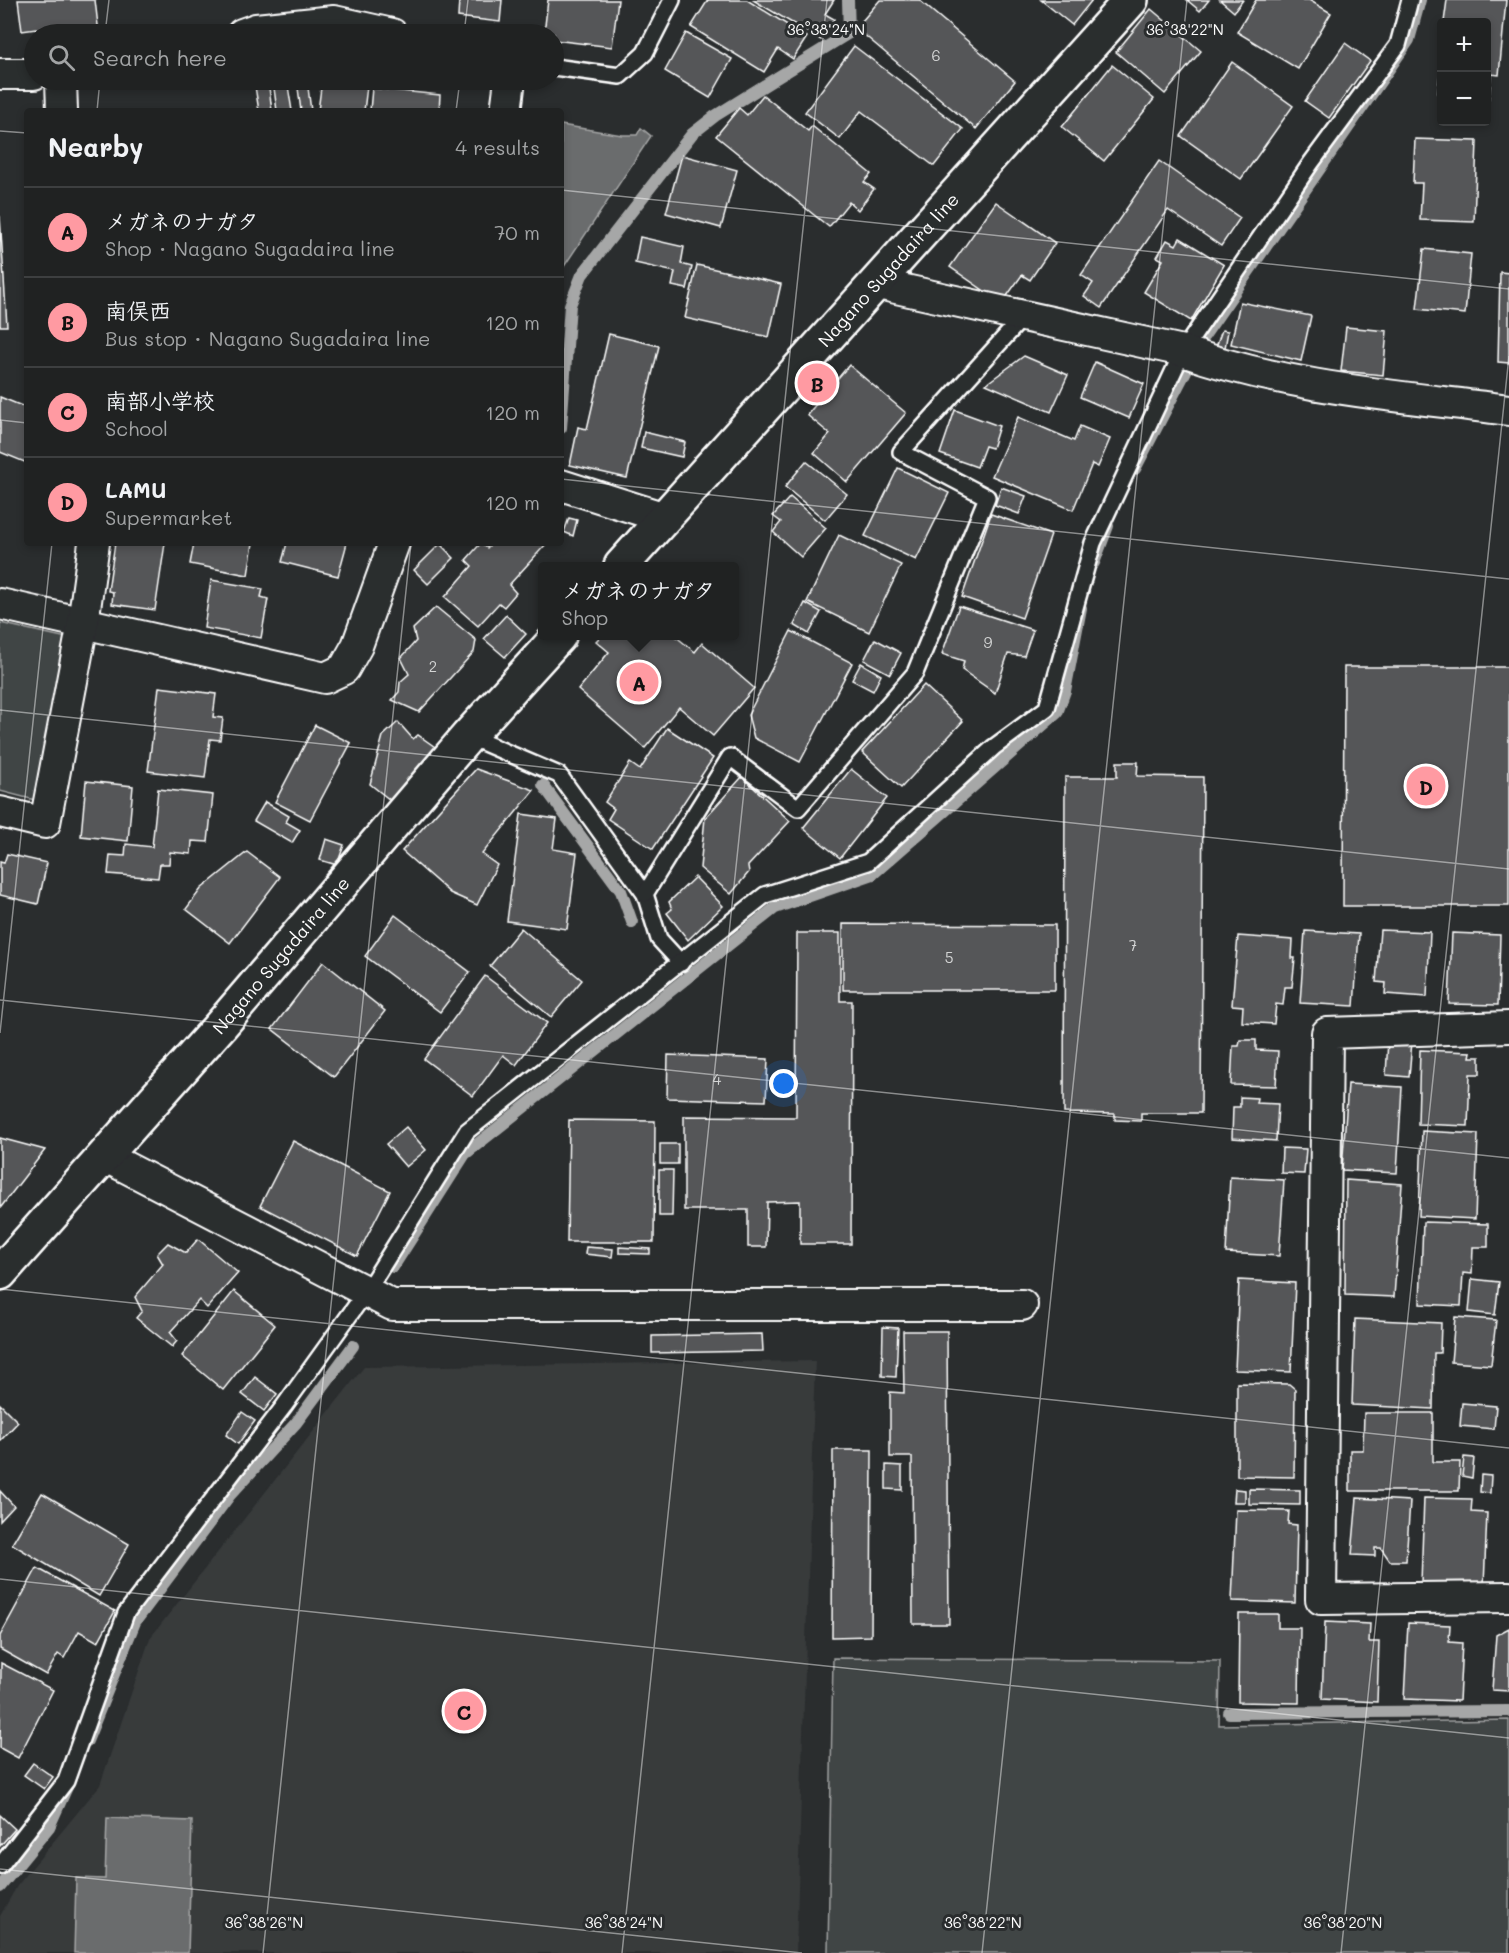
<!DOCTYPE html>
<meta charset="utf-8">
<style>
body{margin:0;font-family:Mali,"Klee One",sans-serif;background:#282a2a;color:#f1f3f6}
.controls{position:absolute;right:18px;top:18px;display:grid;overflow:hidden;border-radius:6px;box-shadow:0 3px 9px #0003}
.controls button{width:54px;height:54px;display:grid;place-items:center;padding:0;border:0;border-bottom:2px solid #3d3f40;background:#202222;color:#f1f3f6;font:30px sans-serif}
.you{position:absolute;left:784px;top:1084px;width:21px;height:21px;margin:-15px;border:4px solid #fff;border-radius:50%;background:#1a73e8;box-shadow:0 0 0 9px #1a73e833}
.badge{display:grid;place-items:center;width:39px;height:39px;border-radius:50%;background:#ff9aa2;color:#111;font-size:20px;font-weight:700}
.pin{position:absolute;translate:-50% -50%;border:3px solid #fff;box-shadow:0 2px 6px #0006}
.popup{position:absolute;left:538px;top:562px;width:201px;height:78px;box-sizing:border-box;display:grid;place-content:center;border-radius:6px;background:#202222;filter:drop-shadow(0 2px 4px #0005);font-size:20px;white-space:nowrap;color:#a2a4a5}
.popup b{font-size:22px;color:#f1f3f6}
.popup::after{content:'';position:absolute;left:50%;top:100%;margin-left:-12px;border:12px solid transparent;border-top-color:#202222}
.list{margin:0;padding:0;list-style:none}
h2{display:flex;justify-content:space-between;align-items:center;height:78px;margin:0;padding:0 24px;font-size:26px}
h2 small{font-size:20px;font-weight:400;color:#a2a4a5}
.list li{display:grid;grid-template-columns:39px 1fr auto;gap:18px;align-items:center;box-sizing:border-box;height:90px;padding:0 24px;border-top:2px solid #3d3f40}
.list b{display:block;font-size:22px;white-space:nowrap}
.list p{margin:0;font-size:20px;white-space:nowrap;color:#a2a4a5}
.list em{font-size:20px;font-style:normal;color:#a2a4a5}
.icon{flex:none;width:33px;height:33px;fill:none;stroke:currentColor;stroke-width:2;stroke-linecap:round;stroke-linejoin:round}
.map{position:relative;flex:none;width:1509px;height:1953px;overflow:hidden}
.search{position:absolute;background:#202222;box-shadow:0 3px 9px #0003;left:24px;top:24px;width:540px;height:66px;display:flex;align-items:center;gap:15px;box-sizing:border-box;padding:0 21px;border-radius:33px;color:#a2a4a5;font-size:22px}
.panel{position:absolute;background:#202222;box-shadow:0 3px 9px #0003;left:24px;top:108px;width:540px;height:438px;border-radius:6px}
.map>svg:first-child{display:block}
</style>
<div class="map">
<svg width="1509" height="1953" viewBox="0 0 1509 1953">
<rect width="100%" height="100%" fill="#2a2d2e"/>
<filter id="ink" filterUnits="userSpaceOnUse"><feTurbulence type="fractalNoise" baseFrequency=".0167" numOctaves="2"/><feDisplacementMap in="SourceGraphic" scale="12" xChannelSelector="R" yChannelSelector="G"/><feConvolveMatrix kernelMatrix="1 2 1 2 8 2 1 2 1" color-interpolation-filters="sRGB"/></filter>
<g filter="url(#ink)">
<!-- built -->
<polygon fill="#373a3b" points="815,1361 796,1953 0,1953 0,1916 17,1886 100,1785 150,1638 364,1367"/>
<!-- green -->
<g fill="#414445" stroke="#a0a2a2" stroke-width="1.5">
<polygon points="0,623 67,638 35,800 0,791"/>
<polygon points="833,1658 1220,1661 1219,1725 1509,1720 1509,1953 828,1953"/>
</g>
<!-- water -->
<g fill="#6a6c6d" stroke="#a6a7a7" stroke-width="1.5">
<polygon points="561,125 622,135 637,135 641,128 651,136 561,271"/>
<polygon points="107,1818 192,1821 188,1953 74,1953 76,1878 105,1879"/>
</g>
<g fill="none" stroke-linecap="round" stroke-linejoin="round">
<!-- stream -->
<g stroke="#a6a7a7" stroke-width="12">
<polyline points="1204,336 1409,40 1420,0"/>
<polyline points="561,428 570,305 582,275 692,134 715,116 849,33 848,0"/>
<polyline points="1135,469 1186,371"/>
<polyline points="1094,563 1108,526"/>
<polyline points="543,785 621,891 632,922"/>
<polyline points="393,1267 465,1154 775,908 873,874 1057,713 1065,691 1081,608"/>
<polyline points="1229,1713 1509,1711"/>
<polyline points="87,1741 135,1622 230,1495 296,1423 353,1346"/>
<polyline points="0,1887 49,1827 67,1787"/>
</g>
</g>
<!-- building -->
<g fill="#555758" stroke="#fff" stroke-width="1.5">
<polygon points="18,0 95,0 99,34 37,34 36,29 22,31"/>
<polygon points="459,0 502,0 500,22 458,17"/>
<polygon points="548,0 618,0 612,47 554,40 554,34 544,34"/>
<polygon points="708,0 747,0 807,37 793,59 778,49 764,72 691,27"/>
<polygon points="753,0 834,0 825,14 834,19 821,40"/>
<polygon points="880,0 919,0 1015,81 976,129 856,28"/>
<polygon points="1041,0 1092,0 1072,25"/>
<polygon points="1187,0 1209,0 1200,11"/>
<polygon points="1220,0 1243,0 1234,12"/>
<polygon points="1256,0 1309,0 1331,13 1298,69 1237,32"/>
<polygon points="1447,0 1506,0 1499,75 1491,74 1489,98 1486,97 1486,22 1444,22"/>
<polygon points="1151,9 1201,51 1165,94 1116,52"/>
<polygon points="686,33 732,59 710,98 665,71"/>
<polygon points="1345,43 1370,61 1329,118 1305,101"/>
<polygon points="854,46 963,129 934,166 861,111 840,139 805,112"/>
<polygon points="1442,52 1442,93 1438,93"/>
<polygon points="1232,62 1293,106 1241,179 1181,136"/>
<polygon points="1112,65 1154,99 1104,161 1062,127"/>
<polygon points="254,80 268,80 272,111 259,111"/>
<polygon points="273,80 287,80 292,111 277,111"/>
<polygon points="297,80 307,80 311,111 301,111"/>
<polygon points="322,80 367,86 364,111 318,111"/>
<polygon points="372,88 440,95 439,111 370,111"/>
<polygon points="763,95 808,131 812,126 871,174 864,182 874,189 858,210 849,202 829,227 716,136 739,108 747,115"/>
<polygon points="1415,139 1477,141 1474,222 1420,220 1422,183 1413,183"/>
<polygon points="682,155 737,170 721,228 666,213"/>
<polygon points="1159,161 1240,218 1221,246 1168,210 1101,308 1084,296 1093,283 1081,275"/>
<polygon points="996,202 1055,243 1030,280 1022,275 1002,303 950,267"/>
<polygon points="0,216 7,326 0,326"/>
<polygon points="640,237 684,247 681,264 692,267 687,289 672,286 675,272 635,263"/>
<polygon points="1180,238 1224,265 1191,321 1144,292 1163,260 1157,257 1167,240 1176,245"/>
<polygon points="1424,249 1471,254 1465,314 1417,309"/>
<polygon points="697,265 781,284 769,337 685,318"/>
<polygon points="1500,272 1509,273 1509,363 1498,362"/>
<polygon points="1240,302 1311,316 1301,361 1231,344"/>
<polygon points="1346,327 1387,331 1383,375 1341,371"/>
<polygon points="1222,330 1228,331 1225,348 1216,347"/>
<polygon points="609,334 659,346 627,478 570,465 578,427 587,429"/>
<polygon points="1024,356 1068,375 1051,412 986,384"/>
<polygon points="1095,362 1144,384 1129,418 1080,397"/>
<polygon points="849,365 906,413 847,482 814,453 830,434 807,415"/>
<polygon points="0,397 27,408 27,463 0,452"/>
<polygon points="955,410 999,426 992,448 985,446 977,467 940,454"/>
<polygon points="1018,417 1074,441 1080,426 1110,439 1098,467 1092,464 1073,510 992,476"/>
<polygon points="644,432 685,442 682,457 641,448"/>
<polygon points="806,461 847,494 825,520 785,487"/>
<polygon points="898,468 949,493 916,560 865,536"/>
<polygon points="1001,487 1026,496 1019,514 995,505"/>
<polygon points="790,497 826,528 801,557 773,532 781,522 773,516"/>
<polygon points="991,514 1051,535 1022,618 962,597"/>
<polygon points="569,518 577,520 573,536 564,532"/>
<polygon points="839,535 901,565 869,632 807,602"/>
<polygon points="115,543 165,543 155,610 112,604 113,592 108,591"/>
<polygon points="194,543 253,543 248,575 190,564"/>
<polygon points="287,543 347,543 338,576 282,562"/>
<polygon points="481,543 487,548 492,543 547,543 509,585 516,593 504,607 499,603 478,626 445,597 472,566 466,560"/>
<polygon points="440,544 454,558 428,584 414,570"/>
<polygon points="211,580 263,589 261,597 268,599 261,638 204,628"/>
<polygon points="805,603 821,612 809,634 794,625"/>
<polygon points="959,606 1033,630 1024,656 1008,654 995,693 962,670 964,661 942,654"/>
<polygon points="436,607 476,640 474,652 419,712 392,700 399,692 400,682 409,674 401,658 416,641 413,629"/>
<polygon points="506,615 526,634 505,657 484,639"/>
<polygon points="791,631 852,663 800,762 754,738 748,715"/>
<polygon points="601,636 675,636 695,652 702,643 754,688 713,736 679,707 645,748 578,690 609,652 596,641"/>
<polygon points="875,639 901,653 890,674 864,660"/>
<polygon points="861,663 881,675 873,691 852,680"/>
<polygon points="1344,667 1509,667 1509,906 1343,906"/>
<polygon points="924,685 963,721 901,788 862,752"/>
<polygon points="159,687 216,694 213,717 223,718 220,740 210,739 205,778 148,771"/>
<polygon points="398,722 413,739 418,735 438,749 390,800 370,784 383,736"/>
<polygon points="315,725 351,743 310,820 275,802"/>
<polygon points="667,728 713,758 653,849 608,819 614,809 605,802 630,763 640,770"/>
<polygon points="1117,762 1138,762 1137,776 1203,777 1201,1113 1141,1113 1141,1121 1115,1120 1115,1114 1064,1113 1065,777 1117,777"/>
<polygon points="476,769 534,790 482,854 497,865 477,905 450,893 402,851"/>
<polygon points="851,769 887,798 840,858 803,828"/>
<polygon points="742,777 790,821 748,866 749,872 731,894 700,868 705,818"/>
<polygon points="86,781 133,786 128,841 81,836"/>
<polygon points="158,789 213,795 208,842 192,841 191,854 170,852 169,864 160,864 158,878 108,874 110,855 125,856 126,844 152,847"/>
<polygon points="265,802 289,816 286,822 300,830 292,843 254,821"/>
<polygon points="521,814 557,819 553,849 577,853 567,929 507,921"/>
<polygon points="326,839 344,845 337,865 320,860"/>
<polygon points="247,852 280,877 230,943 186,909 201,889"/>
<polygon points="7,854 47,863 38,904 0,895 0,862 4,863"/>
<polygon points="695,877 723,906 688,940 667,913 672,909 669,902"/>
<polygon points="395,915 470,972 440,1012 365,956"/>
<polygon points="843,924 1055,925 1055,990 843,990"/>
<polygon points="521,928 582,980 551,1017 490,966"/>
<polygon points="1380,930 1430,932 1427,997 1385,994 1386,983 1376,982"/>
<polygon points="1305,931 1359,934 1354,1006 1300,1003"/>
<polygon points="797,933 840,933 840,1001 852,1001 851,1244 800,1244 800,1201 767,1202 766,1247 748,1247 748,1210 684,1210 684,1116 796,1117"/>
<polygon points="1452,933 1500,935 1498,1005 1449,1004"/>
<polygon points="1238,936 1293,940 1292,958 1295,958 1292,987 1285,987 1283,1005 1276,1004 1274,1024 1242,1022 1243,1006 1232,1005"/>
<polygon points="323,962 385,1011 334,1077 272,1029"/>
<polygon points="485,976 547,1023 516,1065 503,1055 473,1096 424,1059"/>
<polygon points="1240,1040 1256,1040 1256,1050 1278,1051 1276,1086 1231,1085 1233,1046 1239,1046"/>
<polygon points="1388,1040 1412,1041 1409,1077 1386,1075"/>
<polygon points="1420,1050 1471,1052 1470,1057 1480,1057 1480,1074 1470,1074 1468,1126 1418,1124"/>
<polygon points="668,1055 768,1059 766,1101 667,1098"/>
<polygon points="1348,1084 1402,1087 1397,1173 1342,1170"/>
<polygon points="1240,1097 1257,1098 1256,1103 1278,1104 1276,1141 1232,1138 1233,1107 1240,1107"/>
<polygon points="569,1120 655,1121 654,1242 567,1242"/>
<polygon points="406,1127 426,1150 406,1167 386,1144"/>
<polygon points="1422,1131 1478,1134 1475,1219 1419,1216"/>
<polygon points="0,1138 45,1150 1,1207 0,1206"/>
<polygon points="293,1141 390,1191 357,1256 260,1206"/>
<rect x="660" y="1144" width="18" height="20"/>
<polygon points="1282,1148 1306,1149 1304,1174 1281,1173"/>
<polygon points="659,1170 673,1170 672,1216 659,1216"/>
<polygon points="1230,1177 1284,1180 1279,1256 1226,1253"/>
<polygon points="1346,1180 1402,1184 1394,1297 1345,1295"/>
<polygon points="1423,1222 1488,1224 1488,1247 1473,1247 1472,1274 1463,1273 1461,1306 1420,1304"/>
<polygon points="198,1239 238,1273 207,1308 199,1300 170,1332 177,1341 172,1347 136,1318 142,1311 135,1297 163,1264 157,1254 168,1243 186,1253"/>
<polygon points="586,1247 613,1249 612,1257 585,1254"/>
<polygon points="619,1247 650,1249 650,1254 619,1253"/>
<polygon points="1472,1279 1499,1282 1495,1315 1469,1312"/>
<polygon points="1239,1280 1295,1283 1291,1372 1235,1370"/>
<polygon points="234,1291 275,1325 223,1390 182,1356"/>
<polygon points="1455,1317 1496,1320 1491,1365 1451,1362"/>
<polygon points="1355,1319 1441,1323 1440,1353 1434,1353 1433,1409 1352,1405"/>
<polygon points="883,1327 898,1328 896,1377 882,1376"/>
<polygon points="903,1331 947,1331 949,1624 913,1624 912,1457 890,1457 890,1392 904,1393"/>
<polygon points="762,1334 763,1351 652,1353 652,1336"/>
<polygon points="255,1377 277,1394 264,1411 242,1394"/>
<polygon points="1237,1383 1289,1384 1295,1389 1294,1477 1237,1476"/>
<polygon points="1462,1403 1496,1406 1494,1429 1460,1426"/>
<polygon points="0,1404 18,1422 0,1441"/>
<polygon points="242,1412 255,1421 238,1444 226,1435"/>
<polygon points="1364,1413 1433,1413 1433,1462 1460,1462 1459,1491 1350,1491 1350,1450 1363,1450"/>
<polygon points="833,1450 872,1450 871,1636 832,1637"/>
<polygon points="1464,1457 1474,1458 1472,1478 1462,1476"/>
<polygon points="886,1465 902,1466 902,1490 886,1489"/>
<polygon points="1481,1475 1491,1476 1490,1493 1480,1492"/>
<polygon points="1235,1489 1245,1490 1245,1502 1234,1502"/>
<polygon points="1249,1489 1300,1490 1300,1505 1249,1504"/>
<polygon points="0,1491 14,1506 0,1521"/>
<polygon points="42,1493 129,1544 99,1596 12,1544"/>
<polygon points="1357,1498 1410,1501 1406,1561 1390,1561 1381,1548 1375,1548 1375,1556 1352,1555"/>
<polygon points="1424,1498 1472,1499 1471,1512 1487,1513 1484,1586 1421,1583"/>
<polygon points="1236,1510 1289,1511 1288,1524 1297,1525 1295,1603 1232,1601"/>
<polygon points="37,1568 115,1611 98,1642 79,1631 64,1658 58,1654 46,1675 0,1649 0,1636"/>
<polygon points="1239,1614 1278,1614 1278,1628 1300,1628 1299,1703 1238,1702"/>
<polygon points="1325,1622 1370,1624 1369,1642 1379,1642 1377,1702 1322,1699"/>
<polygon points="1408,1623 1450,1625 1449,1642 1462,1643 1459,1701 1404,1699"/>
<polygon points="1509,1628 1509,1691 1492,1690 1496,1635"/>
<polygon points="1,1663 53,1690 18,1758 0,1748"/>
<polygon points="33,1763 53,1777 44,1789 24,1775"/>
<polygon points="0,1815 15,1829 0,1846"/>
</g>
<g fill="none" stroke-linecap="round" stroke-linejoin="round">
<defs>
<g id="service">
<polyline points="554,67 620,76 645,53 672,0"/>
<polyline points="468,736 559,775 645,894 659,939 681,963"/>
<polyline points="645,894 730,757 798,808 915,673 987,497 901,452 1023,317"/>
<polyline points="0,1866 66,1781 126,1613 284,1406 366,1292 467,1131 765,895 868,862 994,747 1047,708 1093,543 1183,351 1311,163 1398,45 1410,0"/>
</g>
<g id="minor">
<polyline points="242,34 256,29 334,21 392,34"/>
<polyline points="0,74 34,74"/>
<polyline points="61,80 62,111"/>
<polyline points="506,111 510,80"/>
<path d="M878,284L1183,351C1287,388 1400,396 1509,410"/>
<polyline points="561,485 665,518"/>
<polyline points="0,604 325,678 344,669 357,646 394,543"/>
<polyline points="0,812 45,823 83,623 94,543"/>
<polyline points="1509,1027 1327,1033 1321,1599 1509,1597"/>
<polyline points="104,1156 392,1305 1022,1305"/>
</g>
<g id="primary">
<path id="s1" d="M621,566L1131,0"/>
<path id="s2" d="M0,1273L221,1025L468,736L559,636"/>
</g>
</defs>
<!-- service casing -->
<use href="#service" stroke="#fff" stroke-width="20"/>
<!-- minor casing -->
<use href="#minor" stroke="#fff" stroke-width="34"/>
<!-- primary casing -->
<use href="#primary" stroke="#fff" stroke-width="38"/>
<!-- service -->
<use href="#service" stroke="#2a2d2e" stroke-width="15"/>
<!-- minor -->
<use href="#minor" stroke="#2a2d2e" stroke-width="30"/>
<!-- primary -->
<use href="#primary" stroke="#2a2d2e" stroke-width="33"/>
</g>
</g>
<!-- ticks -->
<path fill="none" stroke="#fff" stroke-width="1.5" stroke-opacity="0.45" d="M105,34L109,0M464,34L468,0M97,111L100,80M456,111L460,80M0,131L27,133M561,190L1509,289M0,420L27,423M561,479L1509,579M0,710L1509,869M0,1000L1509,1158M0,1033L52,543M0,1289L1509,1448M0,1579L1509,1738M0,1869L802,1953M263,1953L411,543M622,1953L827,0M982,1953L1187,0M1341,1953L1509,356"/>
<g text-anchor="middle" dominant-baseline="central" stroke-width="6" stroke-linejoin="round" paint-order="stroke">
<!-- number labels -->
<g font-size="15" fill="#d4d5d5">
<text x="936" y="55">6</text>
<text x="988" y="642">9</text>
<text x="433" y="666">2</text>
<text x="1133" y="945">7</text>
<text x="949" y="957">5</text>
<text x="717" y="1079">4</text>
</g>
<!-- street labels -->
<g font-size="18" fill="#fff" stroke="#2a2d2e">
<text stroke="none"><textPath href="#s1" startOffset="399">Nagano Sugadaira line</textPath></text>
<text stroke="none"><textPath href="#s2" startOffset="424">Nagano Sugadaira line</textPath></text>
</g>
</g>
<g font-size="15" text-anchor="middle" fill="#fff" stroke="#2a2d2e" stroke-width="6" stroke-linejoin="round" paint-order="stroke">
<text x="826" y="35">36°38'24"N</text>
<text x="1185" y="35">36°38'22"N</text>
<text x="264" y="1928">36°38'26"N</text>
<text x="624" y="1928">36°38'24"N</text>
<text x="983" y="1928">36°38'22"N</text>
<text x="1343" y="1928">36°38'20"N</text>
</g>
</svg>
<div class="controls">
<button>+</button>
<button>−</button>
</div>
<div class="you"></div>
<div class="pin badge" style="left:639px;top:682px">A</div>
<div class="popup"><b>メガネのナガタ</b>Shop</div>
<div class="pin badge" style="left:817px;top:383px">B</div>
<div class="pin badge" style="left:464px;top:1711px">C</div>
<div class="pin badge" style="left:1426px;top:786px">D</div>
<div class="search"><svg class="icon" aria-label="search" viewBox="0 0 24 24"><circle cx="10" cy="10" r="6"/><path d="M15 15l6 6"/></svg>Search here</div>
<section class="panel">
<h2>Nearby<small>4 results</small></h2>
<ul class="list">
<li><span class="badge">A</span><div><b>メガネのナガタ</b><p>Shop · Nagano Sugadaira line</p></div><em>70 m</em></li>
<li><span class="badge">B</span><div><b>南俣西</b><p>Bus stop · Nagano Sugadaira line</p></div><em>120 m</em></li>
<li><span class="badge">C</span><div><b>南部小学校</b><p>School</p></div><em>120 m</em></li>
<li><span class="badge">D</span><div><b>LAMU</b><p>Supermarket</p></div><em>120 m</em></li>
</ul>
</section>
</div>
